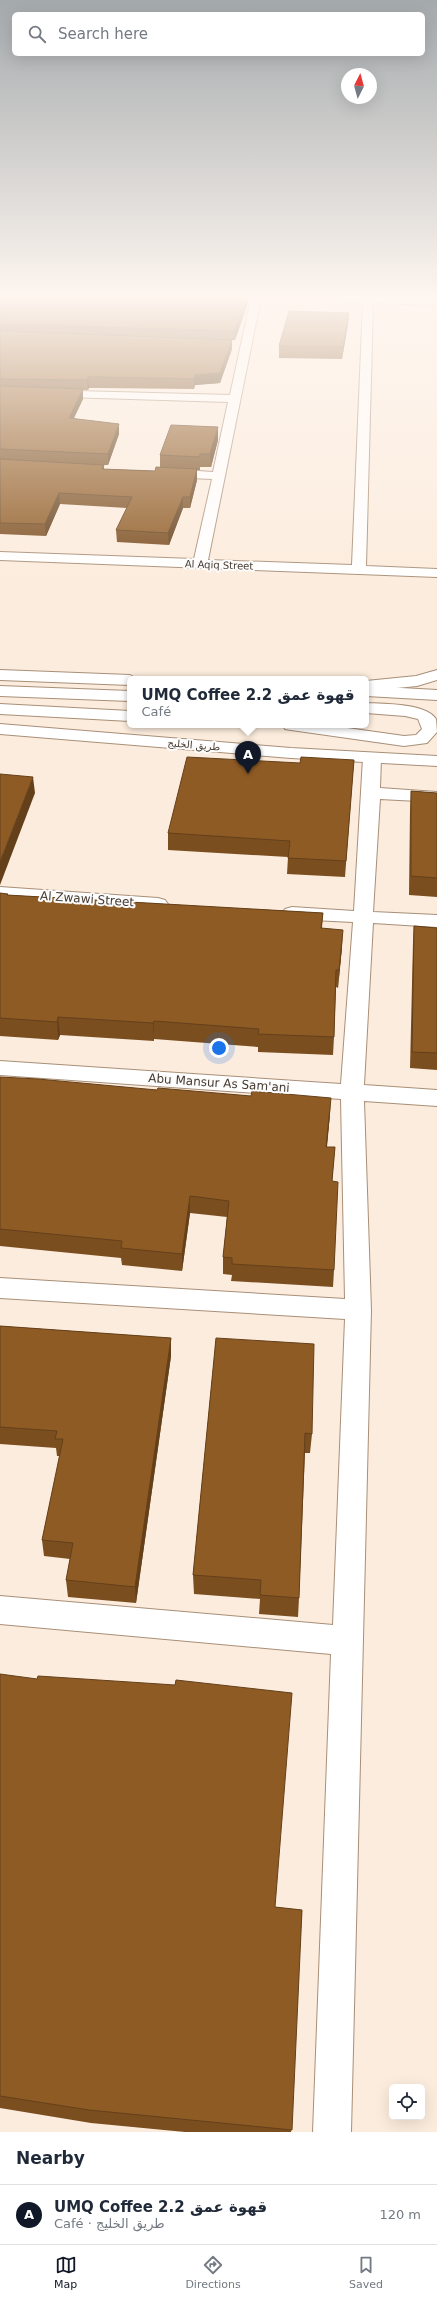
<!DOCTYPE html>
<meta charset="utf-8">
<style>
body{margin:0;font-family:"DejaVu Sans","Noto Sans Arabic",sans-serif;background:#f2f2f3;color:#1f2937}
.controls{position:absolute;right:12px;bottom:12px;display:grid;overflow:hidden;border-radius:6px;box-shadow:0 4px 16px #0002}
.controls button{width:36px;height:36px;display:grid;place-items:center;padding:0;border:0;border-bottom:1px solid #e0e1e3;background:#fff;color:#1f2937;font:20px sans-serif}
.compass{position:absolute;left:341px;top:68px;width:36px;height:36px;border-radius:50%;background:#fff;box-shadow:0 4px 16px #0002;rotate:6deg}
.you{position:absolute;left:219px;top:1048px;width:14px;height:14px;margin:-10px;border:3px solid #fff;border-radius:50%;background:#1a73e8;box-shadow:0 0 0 6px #1a73e833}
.badge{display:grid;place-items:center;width:26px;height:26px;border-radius:50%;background:#111827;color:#fff;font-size:13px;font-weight:700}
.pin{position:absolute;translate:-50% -33px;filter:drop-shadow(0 1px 2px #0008)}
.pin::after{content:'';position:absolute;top:21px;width:14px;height:12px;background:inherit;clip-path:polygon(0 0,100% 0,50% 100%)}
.popup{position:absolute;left:127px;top:676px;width:242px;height:52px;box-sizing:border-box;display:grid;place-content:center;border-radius:6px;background:#fff;filter:drop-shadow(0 1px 3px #0005);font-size:13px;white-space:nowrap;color:#747a83}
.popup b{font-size:15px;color:#1f2937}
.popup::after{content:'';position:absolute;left:50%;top:100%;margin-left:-8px;border:8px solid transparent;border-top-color:#fff}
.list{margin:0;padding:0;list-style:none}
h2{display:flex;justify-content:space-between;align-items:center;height:52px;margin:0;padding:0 16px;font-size:17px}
h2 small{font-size:13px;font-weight:400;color:#747a83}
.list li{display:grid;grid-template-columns:26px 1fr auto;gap:12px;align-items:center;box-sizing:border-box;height:60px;padding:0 16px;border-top:1px solid #e0e1e3}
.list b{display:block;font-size:15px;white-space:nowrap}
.list p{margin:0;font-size:13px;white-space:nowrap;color:#747a83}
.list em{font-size:13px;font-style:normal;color:#747a83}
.icon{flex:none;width:22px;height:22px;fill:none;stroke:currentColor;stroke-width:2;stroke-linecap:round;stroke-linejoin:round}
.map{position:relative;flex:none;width:437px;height:2132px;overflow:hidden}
.search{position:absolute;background:#fff;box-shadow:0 4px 16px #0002;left:12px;right:12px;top:12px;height:44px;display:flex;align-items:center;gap:10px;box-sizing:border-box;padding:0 14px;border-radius:6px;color:#747a83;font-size:15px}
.sheet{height:112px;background:#fff}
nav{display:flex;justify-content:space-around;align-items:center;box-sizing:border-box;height:56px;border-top:1px solid #e0e1e3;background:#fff;font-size:11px;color:#747a83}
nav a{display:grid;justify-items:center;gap:2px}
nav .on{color:#111827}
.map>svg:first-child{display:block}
</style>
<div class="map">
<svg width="437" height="2132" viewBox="0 0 437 2132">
<rect width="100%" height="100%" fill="#fcecdd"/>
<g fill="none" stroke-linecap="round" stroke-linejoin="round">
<defs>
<g id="minor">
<path d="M213,294L363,296V294H373V297L437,299V305L373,303L366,566L437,569V577L0,560V552L194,559L212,479L168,477L162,473L168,469L213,472L228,402L0,395V389L230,395L251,298L218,297ZM261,298L363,302L352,565L208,560Z"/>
<polygon points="437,670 437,680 417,686 366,691 366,681 416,676"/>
<polygon points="372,753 378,754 381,758 380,788 437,792 437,802 380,799 373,912 437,915 437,927 373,923 364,1085 437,1090 437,1106 364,1101 371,1310 351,2132 313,2132 331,1654 0,1624 0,1596 333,1625 345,1319 0,1298 0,1278 345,1299 341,1099 0,1075 0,1061 341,1084 353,922 292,919 285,917 282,913 285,909 292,907 354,911 363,758 366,754"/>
<polygon points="0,887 158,898 165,900 168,904 165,908 158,910 0,899"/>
</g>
<g id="major">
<polygon points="0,670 130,675 137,679 130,679 130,685 0,680"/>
<polygon points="0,686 130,691 130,701 0,696"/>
<polygon points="366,686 437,690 437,700 366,696"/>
<path d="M366,703C384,704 426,703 436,719L437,732L427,743L404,746L291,730L285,729L283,725H326L404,736L416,735L422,729L418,719L405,716L366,713Z"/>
<polygon points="0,704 130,711 130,721 0,714"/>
<polygon points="0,724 291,748 437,756 437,766 291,758 0,734"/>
</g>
</defs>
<!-- minor casing -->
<use href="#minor" stroke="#a88f78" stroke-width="2"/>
<!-- major casing -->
<use href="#major" stroke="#a88f78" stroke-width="2"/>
<!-- minor -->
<use href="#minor" fill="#fff" fill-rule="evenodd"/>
<!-- major -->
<use href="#major" fill="#fff" fill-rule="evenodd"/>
</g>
<!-- wall -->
<g fill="#7b4e20">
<polygon points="0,294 248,303 235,340 232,340 232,349 220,383 195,385 194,389 101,388 89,388 88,390 83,390 83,399 74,418 119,434 108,465 104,465 104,469 155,471 160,467 160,455 218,440 211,467 200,467 200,470 197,470 197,480 190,508 183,508 169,545 117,542 116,530 127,508 60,504 46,536 0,534"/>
<polygon points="349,313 348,324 342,359 279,358 279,346"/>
<polygon points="354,760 345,877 287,874 288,857 168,850 168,833 300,763"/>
<polygon points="411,791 437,793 437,897 409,895 410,810"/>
<polygon points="0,893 8,895 323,913 322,928 342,947 338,988 336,987 334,1037 333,1055 258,1052 258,1047 154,1039 154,1041 60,1035 58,1040 0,1036"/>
<polygon points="414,926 437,928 437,1070 410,1068 413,942"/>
<polygon points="0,1077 330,1114 327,1147 335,1147 332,1181 334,1270 333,1287 231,1281 232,1275 223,1274 223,1257 227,1217 190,1213 182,1271 122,1265 121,1258 0,1246"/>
<polygon points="0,1326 171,1338 171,1356 136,1603 68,1597 66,1580 70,1559 44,1556 42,1540 60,1456 57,1456 56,1448 0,1444"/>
<polygon points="216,1338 312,1434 310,1453 305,1453 299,1598 298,1617 259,1614 260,1599 194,1594 193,1575"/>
<polygon points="0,1674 275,1907 302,1910 291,2132 185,2132 91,2123 0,2108"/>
</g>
<!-- shaded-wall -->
<g fill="#64401a">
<polygon points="248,294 248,303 235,340 235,331"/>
<polygon points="349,313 348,324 342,359 343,347"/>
<polygon points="232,340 232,349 220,383 195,385 194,389 194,379 195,375"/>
<polygon points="88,377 89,388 88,390 87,380"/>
<polygon points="83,389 83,399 69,428 69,418"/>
<polygon points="119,424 119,434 108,465 108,454"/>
<polygon points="218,427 218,440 211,467 210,454"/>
<polygon points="197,469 197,480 190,508 190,497"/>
<polygon points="59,493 60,504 46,536 45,524"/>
<polygon points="183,497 183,508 169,545 168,533"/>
<polygon points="33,777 35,793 0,885 0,862"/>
<polygon points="343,930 342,947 338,988 339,970"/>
<polygon points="58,1017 60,1035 58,1040 57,1022"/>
<polygon points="154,1021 154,1041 153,1023"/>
<polygon points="331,1098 330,1114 325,1164 326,1147"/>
<polygon points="190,1196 190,1213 182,1271 182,1254"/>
<polygon points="171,1338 171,1356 136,1603 135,1587"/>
</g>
<!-- building -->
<g fill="#8f5b25" stroke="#64401a">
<polygon points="0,294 248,294 235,331 0,324"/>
<polygon points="289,311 349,313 343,347 279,346"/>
<polygon points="0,331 232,340 220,373 195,375 194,379 100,377 88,377 87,380 0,379"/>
<polygon points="0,386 83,389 69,418 119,424 108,454 0,449"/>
<polygon points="171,425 218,427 210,454 200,454 200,457 160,455"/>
<polygon points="0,459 104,465 102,469 155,471 156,467 197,469 190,497 183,497 168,533 116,530 132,497 59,493 45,524 0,523"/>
<polygon points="187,757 300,763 301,757 354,760 346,861 288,858 290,841 168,833"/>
<polygon points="0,774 33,777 0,862"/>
<polygon points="411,791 437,793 437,878 411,876"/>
<polygon points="0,893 8,894 7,895 323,913 321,928 343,930 339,970 336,970 334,1037 258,1034 259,1029 154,1021 153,1023 58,1017 57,1022 0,1018"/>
<polygon points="414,926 437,928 437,1053 412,1052"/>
<polygon points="0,1077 38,1079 157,1090 158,1088 251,1096 252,1091 331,1098 326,1147 335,1147 332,1181 338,1182 334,1270 232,1264 232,1258 223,1257 229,1201 190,1196 182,1254 121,1248 122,1241 0,1229"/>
<polygon points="0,1326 171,1338 135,1587 66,1580 73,1543 42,1540 63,1439 55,1439 57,1431 0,1427"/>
<polygon points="216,1338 314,1344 312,1434 305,1433 299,1598 260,1595 261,1580 193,1575"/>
<polygon points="0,1674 37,1679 38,1676 175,1685 176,1680 292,1693 275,1907 302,1910 292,2130 89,2110 0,2096"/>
</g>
<!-- sky -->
<linearGradient id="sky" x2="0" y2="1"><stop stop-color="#a4a9ac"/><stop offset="0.5" stop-color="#fef6f0"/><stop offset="1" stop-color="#fef6f0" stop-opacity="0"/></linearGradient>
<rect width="437" height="593" fill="url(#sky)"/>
<g text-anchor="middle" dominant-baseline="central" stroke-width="4" stroke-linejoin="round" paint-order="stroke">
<!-- far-street labels -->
<g font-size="10" fill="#463b31" stroke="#fcfcfc">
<text transform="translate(219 565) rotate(2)">Al Aqiq Street</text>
<text transform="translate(194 745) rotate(5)">طريق الخليج</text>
</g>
<!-- street labels -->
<g font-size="12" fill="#463b31" stroke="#fcfcfc">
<text transform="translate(87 899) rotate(4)">Al Zwawi Street</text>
<text transform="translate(219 1083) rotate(4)">Abu Mansur As Sam'ani</text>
</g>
</g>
</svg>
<div class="controls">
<button><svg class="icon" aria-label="locate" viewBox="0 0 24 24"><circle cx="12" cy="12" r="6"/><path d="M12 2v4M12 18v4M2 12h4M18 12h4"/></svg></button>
</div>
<svg class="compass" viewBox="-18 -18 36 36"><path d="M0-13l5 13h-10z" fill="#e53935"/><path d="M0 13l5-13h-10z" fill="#747a83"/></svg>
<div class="you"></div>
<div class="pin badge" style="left:248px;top:774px">A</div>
<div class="popup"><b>UMQ Coffee 2.2 قهوة عمق</b>Café</div>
<div class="search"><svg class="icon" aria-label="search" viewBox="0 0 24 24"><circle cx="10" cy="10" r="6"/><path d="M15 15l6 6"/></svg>Search here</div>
</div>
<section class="sheet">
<h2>Nearby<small></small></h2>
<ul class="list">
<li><span class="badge">A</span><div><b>UMQ Coffee 2.2 قهوة عمق</b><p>Café · طريق الخليج</p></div><em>120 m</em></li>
</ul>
</section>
<nav>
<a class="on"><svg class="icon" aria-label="map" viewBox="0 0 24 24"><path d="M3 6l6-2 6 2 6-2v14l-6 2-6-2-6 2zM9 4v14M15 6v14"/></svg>Map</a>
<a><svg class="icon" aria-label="directions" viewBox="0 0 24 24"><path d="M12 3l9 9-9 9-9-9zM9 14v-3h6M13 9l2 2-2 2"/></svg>Directions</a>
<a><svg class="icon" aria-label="saved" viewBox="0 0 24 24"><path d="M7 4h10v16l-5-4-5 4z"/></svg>Saved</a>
</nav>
